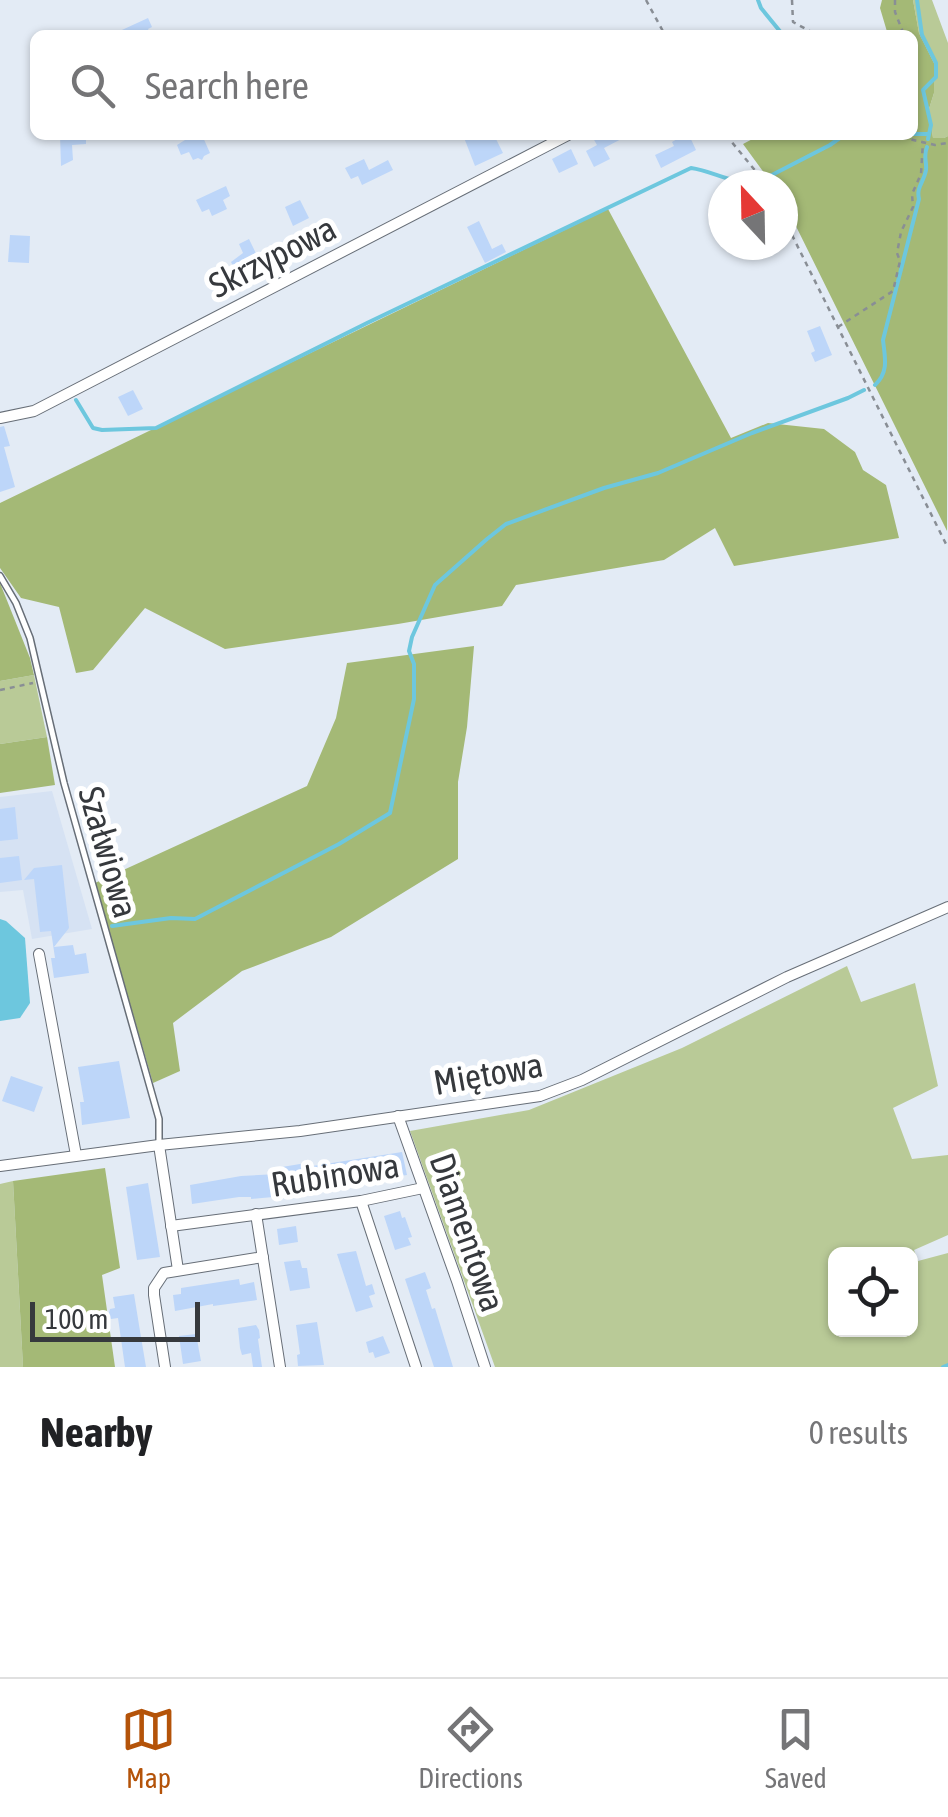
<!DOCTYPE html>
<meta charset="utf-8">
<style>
body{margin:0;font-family:"Asap Condensed",sans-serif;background:#f6f6f6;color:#202124}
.controls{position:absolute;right:30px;bottom:30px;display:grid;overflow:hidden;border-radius:15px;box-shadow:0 2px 8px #0004}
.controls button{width:90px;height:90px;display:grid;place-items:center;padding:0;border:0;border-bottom:2px solid #e0e0e0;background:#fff;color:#202124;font:50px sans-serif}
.compass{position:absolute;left:708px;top:170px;width:90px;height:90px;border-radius:50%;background:#fff;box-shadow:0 2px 8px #0004;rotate:338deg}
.scale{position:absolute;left:30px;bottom:25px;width:170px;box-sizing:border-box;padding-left:10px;border:5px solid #36393d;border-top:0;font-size:28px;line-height:35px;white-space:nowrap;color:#36393d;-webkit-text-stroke:8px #fff;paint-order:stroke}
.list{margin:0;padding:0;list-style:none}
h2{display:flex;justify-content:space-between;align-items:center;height:130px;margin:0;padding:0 40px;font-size:42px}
h2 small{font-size:32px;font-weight:400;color:#757577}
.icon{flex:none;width:55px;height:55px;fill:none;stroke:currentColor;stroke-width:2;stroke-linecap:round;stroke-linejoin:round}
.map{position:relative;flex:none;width:948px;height:1367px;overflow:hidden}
.search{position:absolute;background:#fff;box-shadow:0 2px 8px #0004;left:30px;right:30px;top:30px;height:110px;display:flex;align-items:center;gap:25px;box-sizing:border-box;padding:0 35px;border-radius:15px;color:#757577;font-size:38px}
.sheet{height:310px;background:#fff}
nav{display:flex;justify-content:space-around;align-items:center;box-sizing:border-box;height:140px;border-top:2px solid #e0e0e0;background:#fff;font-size:28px;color:#757577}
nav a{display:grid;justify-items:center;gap:5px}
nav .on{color:#b45309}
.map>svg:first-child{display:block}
</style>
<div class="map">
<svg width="948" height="1367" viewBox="0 0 948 1367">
<rect width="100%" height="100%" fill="#e3ebf5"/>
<!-- built -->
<polygon fill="#d6e2f3" points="52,791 92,929 32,939 23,890 0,892 0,797"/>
<!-- green -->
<g fill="#b9ca97" fill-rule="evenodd">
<polygon points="913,0 932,0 948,43 948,136 944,138 933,138 929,109 934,93 934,63 919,33"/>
<polygon points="34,675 47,737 0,744 0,681"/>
<path d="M847,966L861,1002L915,983L938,1086L893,1108L912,1159L948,1155V1235L914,1250L918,1261L948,1253V1367H495L410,1131L529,1110L682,1048ZM836,1254H910V1330H836Z"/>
<polygon points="13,1181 23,1367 0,1367 0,1184"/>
</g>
<!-- forest -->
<g fill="#a4b976">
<polygon points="882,0 913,0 919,33 934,63 934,93 929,109 933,138 944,138 948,136 947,531 783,200 783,185 773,185 743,144 760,135 913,135 913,35 888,35 880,8"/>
<polygon points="608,209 731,438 768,423 824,429 855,452 863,470 886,485 899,538 734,566 715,528 664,560 516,585 502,606 398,624 225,649 145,608 93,670 76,673 59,607 21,598 0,568 0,503"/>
<polygon points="0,583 30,658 34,675 0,681"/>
<polygon points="474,646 467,727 458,782 458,859 331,937 242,971 173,1023 180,1071 153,1083 95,883 307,786 336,718 347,663"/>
<polygon points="47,737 55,785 0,793 0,744"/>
<polygon points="105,1168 120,1268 102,1275 115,1367 23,1367 13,1181"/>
</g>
<!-- water -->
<polygon fill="#6dc7de" points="0,919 6,921 25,938 30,1003 20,1018 0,1021"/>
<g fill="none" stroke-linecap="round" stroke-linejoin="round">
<!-- stream -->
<g stroke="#6dc7de" stroke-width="4">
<polyline points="758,0 761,8 783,35"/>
<polyline points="917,0 922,35 936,63 936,77 923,90 931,125 928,139"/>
<polyline points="913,134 928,134"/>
<polyline points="768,177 830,145 844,135"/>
<path d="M875,385C889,372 885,358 883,340L919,199C916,187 924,182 926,170C927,161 923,157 927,147"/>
<path d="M76,400L93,428L102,430L156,428L367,323L691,168C714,171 735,186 759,182"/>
<polyline points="112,926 171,918 195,919 339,844 390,813 414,699 414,664 409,651 412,637 435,585 487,539 506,524 604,488 658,473 752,433 848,398 864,390"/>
<polyline points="943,1367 948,1365"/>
</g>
</g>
<!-- building -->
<g fill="#bdd6f9">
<polygon points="148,18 152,27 148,29 151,35 111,35"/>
<polygon points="60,135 86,135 86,144 72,145 73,160 61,166"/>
<polygon points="193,135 202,135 210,153 204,156 202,160 198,158 193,160 189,152 181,155 177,145"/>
<polygon points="463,135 494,135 503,153 475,166"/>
<polygon points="599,135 629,135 604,148 610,159 594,167 586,151 597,145 593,138"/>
<polygon points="684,135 689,135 696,150 661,168 655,155 674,146 672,142"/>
<polygon points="571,149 578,164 559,173 552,159"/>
<polygon points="364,159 369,170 388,160 393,170 362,185 358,176 351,179 345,168"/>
<polygon points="226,186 230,196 223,200 227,209 212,216 209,209 202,212 196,200"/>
<polygon points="300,200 309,218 293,226 285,207"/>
<polygon points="479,221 492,249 502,244 506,252 485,263 467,227"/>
<polygon points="10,235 30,236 29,263 8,262"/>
<polygon points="249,239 264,270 258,272 257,278 252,275 247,278 243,269 236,272 231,262 243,253 239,244"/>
<polygon points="820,326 832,355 815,362 811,353 815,351 807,331"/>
<polygon points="133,390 143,409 128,416 118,397"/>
<polygon points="4,426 10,446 4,447 15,487 0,492 0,427"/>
<polygon points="15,807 18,839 0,841 0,809"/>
<polygon points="19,856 22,880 0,883 0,858"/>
<polygon points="62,865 69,928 54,947 73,945 75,955 86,953 89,973 54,978 51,958 55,958 51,931 40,932 34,879 24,880 34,868"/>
<polygon points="119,1061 130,1118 82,1125 80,1102 84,1102 78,1067"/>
<polygon points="11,1076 43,1087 34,1112 2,1101"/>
<polygon points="402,1152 407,1175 345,1184 344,1182 324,1184 289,1191 288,1185 272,1188 273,1197 251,1199 251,1197 239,1197 192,1204 190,1185 241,1176 277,1174 276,1168 306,1163 306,1167"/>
<polygon points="148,1183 160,1257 137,1260 126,1187"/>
<polygon points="400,1211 402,1218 405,1217 412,1237 408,1238 411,1245 395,1250 384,1216"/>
<polygon points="296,1226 298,1242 279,1245 277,1229"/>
<polygon points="356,1251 366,1286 372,1284 375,1294 369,1296 373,1307 356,1312 337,1254"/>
<polygon points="300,1260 302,1268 307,1268 310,1288 290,1291 284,1262"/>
<polygon points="425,1272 431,1288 426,1290 432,1309 435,1308 453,1367 434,1367 405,1279"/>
<polygon points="239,1279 240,1285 254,1282 257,1300 213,1306 213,1304 175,1311 173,1295 181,1294 181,1288"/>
<polygon points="134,1294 139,1325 146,1367 125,1367 118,1318 111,1319 108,1316 110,1309 115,1308 113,1297"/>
<polygon points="317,1322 324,1365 298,1366 297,1355 300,1354 296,1325"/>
<polygon points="256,1325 259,1330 260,1338 258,1339 262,1367 253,1367 251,1353 242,1355 240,1348 238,1328"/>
<polygon points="196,1334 201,1361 183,1364 179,1336"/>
<polygon points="383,1336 390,1353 375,1358 373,1352 369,1353 366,1342"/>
</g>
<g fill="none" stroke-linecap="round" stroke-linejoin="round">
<defs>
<polyline id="lane" points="0,576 16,603 30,638 64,783 159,1119 159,1144"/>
<g id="street">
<polyline points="0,418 34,411 568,135"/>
<polyline points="39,954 76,1155"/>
<polyline points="398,1116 457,1281 485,1367"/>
<polyline points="159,1145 178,1270"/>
<polyline points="0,1166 159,1145 300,1131 540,1096 582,1080 787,977 948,907"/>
<polyline points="361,1201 416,1367"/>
<polyline points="256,1214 280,1367"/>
<polyline points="171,1226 361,1201 423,1188"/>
<polyline points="165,1367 154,1295 154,1288 164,1273 263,1257"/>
</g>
</defs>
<!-- lane casing -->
<use href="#lane" stroke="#676e77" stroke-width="8"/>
<!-- street casing -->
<use href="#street" stroke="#676e77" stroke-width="12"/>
<!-- path -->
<g stroke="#898e95" stroke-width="2.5" stroke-dasharray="5 5" stroke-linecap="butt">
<polyline points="646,0 665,35"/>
<polyline points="792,0 793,22 817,35"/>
<polyline points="895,0 895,12 904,35"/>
<polyline points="826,35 842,32 845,35"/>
<polyline points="726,135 767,185"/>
<polyline points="892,135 935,145 948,143"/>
<polyline points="783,217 948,548"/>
<polyline points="838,327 893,291 900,261 897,253 901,232 913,207 912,194 921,174 923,141"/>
<polyline points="0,690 33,683"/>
</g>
<!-- lane -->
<use href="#lane" stroke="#fff" stroke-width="5"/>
<!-- street -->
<use href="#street" stroke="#fff" stroke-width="10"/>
</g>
<g text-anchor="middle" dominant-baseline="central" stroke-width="10" stroke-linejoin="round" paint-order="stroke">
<!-- street labels -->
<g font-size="35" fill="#36393d" stroke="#fff">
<text transform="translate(272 256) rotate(-27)">Skrzypowa</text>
<text transform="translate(109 852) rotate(74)">Szałwiowa</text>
<text transform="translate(488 1073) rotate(-10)">Miętowa</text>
<text transform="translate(335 1174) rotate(-9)">Rubinowa</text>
<text transform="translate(468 1232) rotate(71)">Diamentowa</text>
</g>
</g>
</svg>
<div class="controls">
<button><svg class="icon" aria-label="locate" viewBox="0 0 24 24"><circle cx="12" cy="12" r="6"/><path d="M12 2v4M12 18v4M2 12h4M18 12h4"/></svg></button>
</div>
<svg class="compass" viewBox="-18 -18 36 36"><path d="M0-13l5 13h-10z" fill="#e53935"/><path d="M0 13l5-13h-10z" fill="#757577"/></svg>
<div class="scale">100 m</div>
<div class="search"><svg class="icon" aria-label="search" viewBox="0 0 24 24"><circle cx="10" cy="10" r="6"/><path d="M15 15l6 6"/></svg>Search here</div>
</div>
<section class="sheet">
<h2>Nearby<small>0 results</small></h2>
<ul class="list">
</ul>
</section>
<nav>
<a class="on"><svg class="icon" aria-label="map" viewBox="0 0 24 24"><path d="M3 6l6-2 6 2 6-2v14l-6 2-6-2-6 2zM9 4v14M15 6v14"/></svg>Map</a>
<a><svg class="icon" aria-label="directions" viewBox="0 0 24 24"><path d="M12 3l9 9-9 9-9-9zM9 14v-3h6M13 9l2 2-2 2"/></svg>Directions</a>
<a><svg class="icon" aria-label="saved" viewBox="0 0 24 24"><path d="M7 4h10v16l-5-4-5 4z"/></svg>Saved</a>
</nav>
